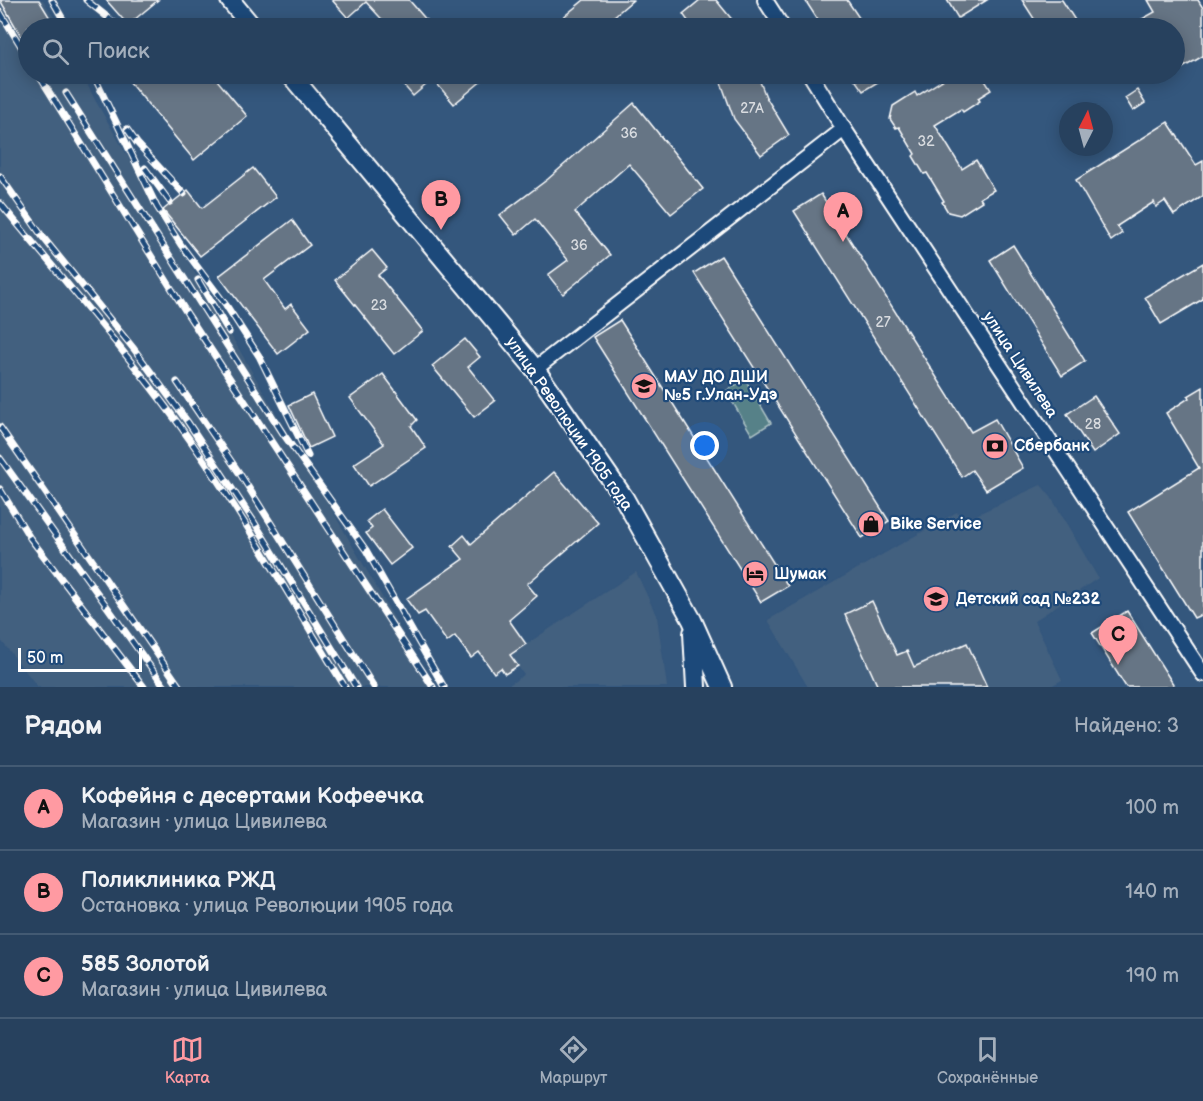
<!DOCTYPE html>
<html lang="ru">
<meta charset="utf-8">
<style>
body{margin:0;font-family:"Balsamiq Sans",sans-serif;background:#334c67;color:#f1f3f6}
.compass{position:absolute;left:1059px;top:102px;width:54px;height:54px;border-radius:50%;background:#27415e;box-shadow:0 3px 15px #0003;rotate:6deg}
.scale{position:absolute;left:18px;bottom:15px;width:124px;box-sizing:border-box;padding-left:6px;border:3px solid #fff;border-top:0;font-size:16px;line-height:21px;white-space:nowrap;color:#fff;-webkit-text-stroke:4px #1f4a7a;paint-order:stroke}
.you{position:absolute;left:705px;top:446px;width:21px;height:21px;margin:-15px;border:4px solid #fff;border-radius:50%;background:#1a73e8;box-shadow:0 0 0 9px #1a73e833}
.badge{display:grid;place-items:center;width:39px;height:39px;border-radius:50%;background:#ff9aa2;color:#111;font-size:20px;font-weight:700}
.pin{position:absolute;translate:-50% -50px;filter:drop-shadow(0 2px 3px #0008)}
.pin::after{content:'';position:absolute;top:32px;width:21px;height:18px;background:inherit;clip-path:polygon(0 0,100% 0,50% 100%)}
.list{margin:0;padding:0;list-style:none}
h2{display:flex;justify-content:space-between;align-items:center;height:78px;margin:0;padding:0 24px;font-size:26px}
h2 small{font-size:20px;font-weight:400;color:#a4afbc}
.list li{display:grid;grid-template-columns:39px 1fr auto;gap:18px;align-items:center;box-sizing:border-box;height:84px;padding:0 24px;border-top:2px solid #435a73}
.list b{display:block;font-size:22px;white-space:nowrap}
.list p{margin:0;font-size:20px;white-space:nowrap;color:#a4afbc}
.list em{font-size:20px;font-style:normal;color:#a4afbc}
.icon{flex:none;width:33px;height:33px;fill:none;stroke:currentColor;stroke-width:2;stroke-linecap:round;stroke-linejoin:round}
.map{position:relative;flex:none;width:1203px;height:687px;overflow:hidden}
.search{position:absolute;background:#27415e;box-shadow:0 3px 15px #0003;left:18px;right:18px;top:18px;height:66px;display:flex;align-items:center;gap:15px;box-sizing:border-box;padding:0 21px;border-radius:33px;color:#a4afbc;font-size:22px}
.sheet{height:330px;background:#27415e}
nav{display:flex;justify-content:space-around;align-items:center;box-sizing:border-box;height:84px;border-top:2px solid #435a73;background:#27415e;font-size:16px;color:#a4afbc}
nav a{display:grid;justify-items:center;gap:3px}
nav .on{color:#ff9aa2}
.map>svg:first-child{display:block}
</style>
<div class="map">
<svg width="1203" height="687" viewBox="0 0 1203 687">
<rect width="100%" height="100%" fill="#34577d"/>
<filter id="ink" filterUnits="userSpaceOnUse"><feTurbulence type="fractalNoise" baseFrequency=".0167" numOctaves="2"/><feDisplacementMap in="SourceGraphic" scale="12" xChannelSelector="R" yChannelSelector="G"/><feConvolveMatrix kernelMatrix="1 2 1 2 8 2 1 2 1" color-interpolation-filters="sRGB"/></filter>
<g filter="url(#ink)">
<!-- built -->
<g fill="#43607f">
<polygon points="0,0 43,0 53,16 59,28 28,28 28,74 82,74 95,100 434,687 38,687 0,639"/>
<polygon points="1041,485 1051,497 1098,578 1034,621 1062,680 1049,687 808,687 768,620 957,512 963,521"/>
<polygon points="636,572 657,617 667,687 506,687 524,675 510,655"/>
</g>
<!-- green -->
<polygon fill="#578188" stroke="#abc0c4" stroke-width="1.5" points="745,379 771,423 752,435 726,391"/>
<!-- building -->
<g fill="#667585" stroke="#fff" stroke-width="1.5">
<polygon points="0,0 39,0 56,28 28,28 28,48"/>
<polygon points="106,0 158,0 128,25"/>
<polygon points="332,0 409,0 428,22 420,28 390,28 366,2 348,18"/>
<polygon points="584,0 633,0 600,28 550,28"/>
<polygon points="700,0 716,0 739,28 693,28 683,14"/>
<polygon points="805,0 847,0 866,28 823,28"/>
<polygon points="947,0 987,0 958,18"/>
<polygon points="1022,0 1062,0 1080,28 1040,28"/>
<polygon points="1148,0 1198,0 1203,8 1203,56 1174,73 1174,28 1126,28 1155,12"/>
<polygon points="137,74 212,74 247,116 194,160 129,81"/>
<polygon points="394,74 490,74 454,104 433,79 413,96"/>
<polygon points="718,74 757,74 766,97 789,135 761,155 734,119"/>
<polygon points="851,74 891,74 863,91"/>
<polygon points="952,74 981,74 991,90 978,98 980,101 963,112 961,109 935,125 962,169 976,160 994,190 980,198 982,201 960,215 948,212 942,202 944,201 927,173 924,174 913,156 915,154 899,127 896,128 890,119 893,106 915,92 917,96"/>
<polygon points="1137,90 1145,103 1133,111 1125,98"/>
<polygon points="634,103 703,189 671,214 629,164 575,212 610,255 563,294 548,275 568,260 535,219 516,235 500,215 548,179"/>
<polygon points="1168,122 1196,165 1203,161 1203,196 1174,215 1165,201 1156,207 1154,202 1117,226 1122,233 1111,241 1076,180"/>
<polygon points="253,168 276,197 200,256 163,210 188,190 202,208"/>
<polygon points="821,194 971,432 995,419 1023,468 986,490 972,470 962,477 794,211"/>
<polygon points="292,220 310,245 264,280 285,309 291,304 310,329 278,354 219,276"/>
<polygon points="1013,245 1085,361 1062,376 990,260"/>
<polygon points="372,250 387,268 378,275 423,331 394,354 335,280"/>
<polygon points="721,256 889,521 862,538 694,273"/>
<polygon points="1203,263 1203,299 1161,324 1145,297"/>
<polygon points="620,320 788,586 761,602 593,337"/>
<polygon points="465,339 480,357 468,367 495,401 474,417 432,366"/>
<polygon points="383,374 417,420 411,426 426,448 369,486 354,464 384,444 350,398"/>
<polygon points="1203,387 1203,614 1194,618 1128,512 1199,468 1166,413 1189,398 1188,396"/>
<polygon points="312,394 332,437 309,448 289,405"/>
<polygon points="1094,396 1120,434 1093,453 1067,414"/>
<polygon points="554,472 598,523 527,584 537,596 509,620 526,644 510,655 518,666 505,674 501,668 494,673 479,652 471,658 455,636 447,642 425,611 418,615 406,599 463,559 452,546 464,535 471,544"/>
<polygon points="382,509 412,548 390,565 366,533 372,528 367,521"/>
<polygon points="872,601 897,655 907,651 914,667 967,643 987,687 878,687 845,614"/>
<polygon points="1127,611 1175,687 1126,687 1092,633"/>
</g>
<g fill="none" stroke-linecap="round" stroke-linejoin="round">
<defs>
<g id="street">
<polyline points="765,0 783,28"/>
<polyline points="810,74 844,129 1203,674"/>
<polyline points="535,369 844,129"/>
</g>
<g id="secondary">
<polyline points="230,0 253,28"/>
<polyline points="290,74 535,369 624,498 692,620 722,687"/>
<polyline points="693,633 696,687"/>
</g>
</defs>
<!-- street casing -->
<use href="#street" stroke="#fff" stroke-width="18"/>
<!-- secondary casing -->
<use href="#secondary" stroke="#fff" stroke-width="22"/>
<!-- street -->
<use href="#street" stroke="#1f4a7a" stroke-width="14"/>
<!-- secondary -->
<use href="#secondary" stroke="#1f4a7a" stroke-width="18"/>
<defs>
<g id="rail">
<polyline points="52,0 68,28"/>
<polyline points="86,0 121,28"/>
<polyline points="0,12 28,58"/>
<polyline points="38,74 188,315 433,687"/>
<polyline points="93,74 157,207 181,245 226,305 259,356 308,456"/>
<polyline points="66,93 284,435 366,550 444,687"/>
<polyline points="127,129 137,143 184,194"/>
<polyline points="145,168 170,202"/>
<polyline points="0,176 42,236 134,349 187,421 253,520 356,687"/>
<path d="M0,203C61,277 124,349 180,426C240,509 291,600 345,687"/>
<polyline points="198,280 229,332"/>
<polyline points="177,382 240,474 374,687"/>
<polyline points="0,427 180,687"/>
<polyline points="0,458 165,687"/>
<polyline points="0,489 30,538 144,687"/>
</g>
</defs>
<!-- rail casing -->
<use href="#rail" stroke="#fff" stroke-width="7"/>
<!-- rail -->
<use href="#rail" stroke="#1f4a7a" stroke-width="4.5" stroke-dasharray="14" stroke-linecap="butt"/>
</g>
</g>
<!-- icons -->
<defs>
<symbol id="school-disc" viewBox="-11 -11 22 22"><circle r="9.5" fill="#ff9aa2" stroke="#1f4a7a"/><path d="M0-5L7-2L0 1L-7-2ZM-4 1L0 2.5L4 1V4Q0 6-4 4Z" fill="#111"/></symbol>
<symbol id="bank-disc" viewBox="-11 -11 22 22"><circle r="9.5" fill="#ff9aa2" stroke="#1f4a7a"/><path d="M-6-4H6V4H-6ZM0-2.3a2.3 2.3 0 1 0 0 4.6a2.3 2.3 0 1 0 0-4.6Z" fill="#111"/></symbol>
<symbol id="shop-disc" viewBox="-11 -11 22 22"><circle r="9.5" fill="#ff9aa2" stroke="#1f4a7a"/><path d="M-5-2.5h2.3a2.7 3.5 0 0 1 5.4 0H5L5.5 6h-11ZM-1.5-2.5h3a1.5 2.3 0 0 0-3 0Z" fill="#111"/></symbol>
<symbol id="hotel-disc" viewBox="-11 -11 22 22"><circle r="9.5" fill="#ff9aa2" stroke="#1f4a7a"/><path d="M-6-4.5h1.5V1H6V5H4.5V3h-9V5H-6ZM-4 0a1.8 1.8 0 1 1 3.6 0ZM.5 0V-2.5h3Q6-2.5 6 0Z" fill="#111"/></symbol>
</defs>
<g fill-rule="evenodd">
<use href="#school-disc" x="629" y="371" width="30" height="30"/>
<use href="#bank-disc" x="980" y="431" width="30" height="30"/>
<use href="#shop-disc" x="856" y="509" width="30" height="30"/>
<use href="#hotel-disc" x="740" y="559" width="30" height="30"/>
<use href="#school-disc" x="921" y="584" width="30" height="30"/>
</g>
<g text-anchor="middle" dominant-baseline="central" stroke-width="4.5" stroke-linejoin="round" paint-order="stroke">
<!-- number labels -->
<g font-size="14" fill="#d9dce0">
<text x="752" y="108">27А</text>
<text x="629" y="133">36</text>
<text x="926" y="141">32</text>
<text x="579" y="245">36</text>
<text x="379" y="305">23</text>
<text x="883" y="322">27</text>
<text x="1093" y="424">28</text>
</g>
<!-- street labels -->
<g font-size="16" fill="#fff" stroke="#1f4a7a">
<text transform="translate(1020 365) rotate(57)">улица Цивилева</text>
<text transform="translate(569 424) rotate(55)">улица Революции 1905 года</text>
</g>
<!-- poi labels -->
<g font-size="16" font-weight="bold" fill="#fff" stroke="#1f4a7a" text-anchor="start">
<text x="664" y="377">МАУ ДО ДШИ<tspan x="664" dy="18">№5 г.Улан-Удэ</tspan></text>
<text x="1014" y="446">Сбербанк</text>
<text x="890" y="524">Bike Service</text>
<text x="774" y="574">Шумак</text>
<text x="956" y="599">Детский сад №232</text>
</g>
</g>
</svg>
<svg class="compass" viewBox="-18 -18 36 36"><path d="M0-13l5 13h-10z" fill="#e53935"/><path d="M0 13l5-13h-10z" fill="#a4afbc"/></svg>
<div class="scale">50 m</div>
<div class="you"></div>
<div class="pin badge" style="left:843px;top:242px">A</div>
<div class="pin badge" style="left:441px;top:230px">B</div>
<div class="pin badge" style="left:1118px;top:665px">C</div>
<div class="search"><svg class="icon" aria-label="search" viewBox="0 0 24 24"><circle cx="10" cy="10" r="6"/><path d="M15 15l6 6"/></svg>Поиск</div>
</div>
<section class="sheet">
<h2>Рядом<small>Найдено: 3</small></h2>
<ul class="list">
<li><span class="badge">A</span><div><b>Кофейня с десертами Кофеечка</b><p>Магазин · улица Цивилева</p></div><em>100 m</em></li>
<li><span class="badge">B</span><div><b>Поликлиника РЖД</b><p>Остановка · улица Революции 1905 года</p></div><em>140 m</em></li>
<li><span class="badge">C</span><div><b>585 Золотой</b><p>Магазин · улица Цивилева</p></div><em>190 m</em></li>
</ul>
</section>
<nav>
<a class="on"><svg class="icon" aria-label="map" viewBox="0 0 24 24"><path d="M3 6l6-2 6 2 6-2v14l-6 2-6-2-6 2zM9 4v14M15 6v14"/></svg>Карта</a>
<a><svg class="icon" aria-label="directions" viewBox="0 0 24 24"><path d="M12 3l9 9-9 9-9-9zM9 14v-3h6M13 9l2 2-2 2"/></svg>Маршрут</a>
<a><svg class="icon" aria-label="saved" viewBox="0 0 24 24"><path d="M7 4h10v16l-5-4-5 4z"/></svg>Сохранённые</a>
</nav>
